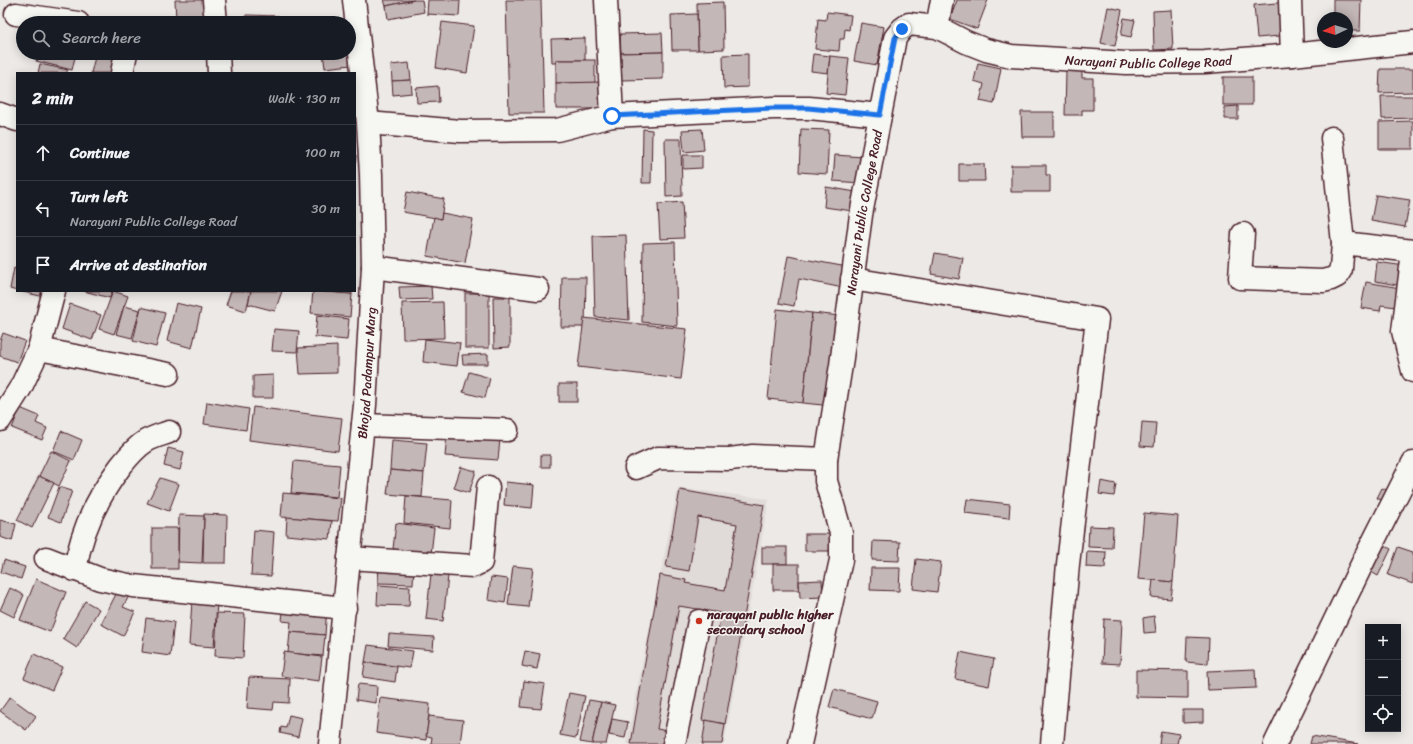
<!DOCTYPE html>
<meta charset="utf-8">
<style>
body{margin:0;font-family:Sriracha,sans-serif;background:#242831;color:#f1f3f6}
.controls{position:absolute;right:12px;bottom:12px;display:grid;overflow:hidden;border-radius:0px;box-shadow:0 2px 10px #0003}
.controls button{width:36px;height:36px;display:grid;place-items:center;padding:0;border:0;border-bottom:1px solid #363941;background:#171b24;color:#f1f3f6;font:20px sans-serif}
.compass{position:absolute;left:1317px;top:12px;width:36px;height:36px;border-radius:50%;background:#171b24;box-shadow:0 2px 10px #0003;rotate:266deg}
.stop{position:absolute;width:12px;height:12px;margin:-9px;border:3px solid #1a73e8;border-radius:50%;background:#fff}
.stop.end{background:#1a73e8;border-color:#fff;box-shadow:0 1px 4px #0008}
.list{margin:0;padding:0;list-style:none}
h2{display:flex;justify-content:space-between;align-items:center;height:52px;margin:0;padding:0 16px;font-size:17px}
h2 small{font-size:13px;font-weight:400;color:#9ea1a6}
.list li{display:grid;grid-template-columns:26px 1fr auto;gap:12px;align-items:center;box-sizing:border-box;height:56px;padding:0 16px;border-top:1px solid #363941}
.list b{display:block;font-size:15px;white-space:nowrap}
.list p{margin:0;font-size:13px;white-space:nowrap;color:#9ea1a6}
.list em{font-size:13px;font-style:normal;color:#9ea1a6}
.icon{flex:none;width:22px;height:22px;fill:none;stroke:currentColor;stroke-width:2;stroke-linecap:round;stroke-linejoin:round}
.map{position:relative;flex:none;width:1413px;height:744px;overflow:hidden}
.search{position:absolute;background:#171b24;box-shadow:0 2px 10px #0003;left:16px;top:16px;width:340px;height:44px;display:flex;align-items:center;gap:10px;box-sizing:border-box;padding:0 14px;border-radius:22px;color:#9ea1a6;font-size:15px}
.panel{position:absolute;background:#171b24;box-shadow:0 2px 10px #0003;left:16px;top:72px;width:340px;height:220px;border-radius:0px}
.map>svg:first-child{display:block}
</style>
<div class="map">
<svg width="1413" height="744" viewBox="0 0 1413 744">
<rect width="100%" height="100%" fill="#ece9e6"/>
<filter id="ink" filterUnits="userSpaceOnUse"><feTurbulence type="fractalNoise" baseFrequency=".025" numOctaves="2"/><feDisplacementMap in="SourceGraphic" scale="8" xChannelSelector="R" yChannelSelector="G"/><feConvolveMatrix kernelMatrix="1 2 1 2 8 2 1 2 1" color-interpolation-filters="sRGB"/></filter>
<g filter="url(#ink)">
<!-- built -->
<polygon fill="#e0dad8" points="678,488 769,499 724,744 626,744"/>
<!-- building -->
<g fill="#c4b7b7" stroke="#4a1f2b">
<polygon points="175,0 203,0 204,19 176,20"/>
<polygon points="384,0 414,0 386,6"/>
<polygon points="414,0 422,0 424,12 388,19 386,6"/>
<polygon points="428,0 460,0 459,16 427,14"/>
<polygon points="506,0 541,0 544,113 509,113"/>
<polygon points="957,0 988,0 977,29 950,19"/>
<polygon points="1333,0 1361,0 1360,31 1347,31 1347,18 1333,18"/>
<polygon points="723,2 724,49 698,50 697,3"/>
<polygon points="1288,2 1291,35 1257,38 1254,5"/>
<polygon points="1108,7 1122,10 1115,46 1101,43"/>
<polygon points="1171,10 1173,49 1154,50 1153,11"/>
<polygon points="827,12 851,15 849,30 845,29 844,39 840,39 839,51 815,49 818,19 826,20"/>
<polygon points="697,14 698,50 672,50 671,15"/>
<polygon points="246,15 279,16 279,23 245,23"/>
<polygon points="1124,18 1135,20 1131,37 1121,35"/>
<polygon points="442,22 474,26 467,73 436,68"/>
<polygon points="861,23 884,27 877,65 854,61"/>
<polygon points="662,33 663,52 621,53 620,34"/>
<polygon points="585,38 585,60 556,60 556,63 552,63 551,39"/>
<polygon points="663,52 663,79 621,80 621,53"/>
<polygon points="38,53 76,53 72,70 36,61"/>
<polygon points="96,53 119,53 114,73 91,73"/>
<polygon points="323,53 349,53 351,65 325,68"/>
<polygon points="748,54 748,87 724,88 723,55"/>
<polygon points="813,54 830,56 828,73 811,71"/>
<polygon points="830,56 849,58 845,95 826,93"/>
<rect x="556" y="60" width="39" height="23"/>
<polygon points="409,63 411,80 392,81 391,65"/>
<polygon points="978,63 1001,68 994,104 980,101 984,84 974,81"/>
<polygon points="40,64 68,70 66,73 38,73"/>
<polygon points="1380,69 1413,69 1413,92 1379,93"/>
<polygon points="1066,71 1082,71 1082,78 1093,78 1093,110 1082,110 1082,115 1065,115"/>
<rect x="1223" y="77" width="29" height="28"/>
<polygon points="411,80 412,93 393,95 392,81"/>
<polygon points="602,82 602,109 556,109 556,83"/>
<polygon points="438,86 439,102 417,103 416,88"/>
<polygon points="1381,96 1413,96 1413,118 1382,119"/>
<polygon points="1238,106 1238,119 1225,119 1225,107"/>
<polygon points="1021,112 1054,112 1054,137 1022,137"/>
<polygon points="1413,121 1413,149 1379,149 1379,122"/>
<polygon points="643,129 652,130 651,183 642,183"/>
<polygon points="702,129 704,150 684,152 682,130"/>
<polygon points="801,129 829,130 827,174 799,172"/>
<polygon points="665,139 681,139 682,196 666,197"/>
<polygon points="683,155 702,155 702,168 683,169"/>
<polygon points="835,155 863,157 861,183 833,181"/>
<polygon points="959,164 984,164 985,181 959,181"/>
<polygon points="1011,165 1046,165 1046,175 1050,175 1050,192 1011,192"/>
<polygon points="826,187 856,192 853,211 824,207"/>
<polygon points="407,192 444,199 441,219 403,212"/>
<polygon points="1376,195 1410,200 1405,227 1371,221"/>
<polygon points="682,202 684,238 660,239 658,204"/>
<polygon points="442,213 473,219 465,263 427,256 434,217 441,219"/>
<polygon points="626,235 629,320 595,317 593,236"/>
<polygon points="675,242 677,326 642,322 643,243"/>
<polygon points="935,253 963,258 959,279 931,274"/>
<polygon points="788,256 847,267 843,288 799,279 794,306 779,303"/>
<polygon points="1377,262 1405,266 1402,286 1375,281"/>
<polygon points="14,268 17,269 17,291 10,289"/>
<polygon points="562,277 586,277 585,327 561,327"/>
<polygon points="1366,282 1400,288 1396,307 1381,305 1380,311 1361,308"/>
<polygon points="431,286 432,299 400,300 399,287"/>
<polygon points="19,291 45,291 44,297"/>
<polygon points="84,291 112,291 110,298"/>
<polygon points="113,291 128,296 114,334 99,329"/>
<polygon points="231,291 251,291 246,311 226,305"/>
<polygon points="251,291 282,291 275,311 248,304"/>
<polygon points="313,291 352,294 350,317 311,313"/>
<polygon points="320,291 352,291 352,294"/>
<rect x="465" y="293" width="24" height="55"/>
<polygon points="493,297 510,297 510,347 494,348"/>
<polygon points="443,302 444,338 403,339 402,303"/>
<polygon points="176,303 201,309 192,348 167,341"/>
<polygon points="70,304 101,315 92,340 62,329"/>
<polygon points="124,306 140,310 132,338 116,334"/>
<polygon points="141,307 165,313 156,347 133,341"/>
<polygon points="777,309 812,313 803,403 768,399"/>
<polygon points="812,313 841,316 832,406 803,403"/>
<polygon points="317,315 349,319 347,340 315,337"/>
<polygon points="584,318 687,329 681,379 578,367"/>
<polygon points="274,329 299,331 297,352 272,351"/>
<polygon points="3,333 25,341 17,362 0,356 0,341"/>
<polygon points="425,339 460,343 457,366 423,362"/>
<polygon points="337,346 337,373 300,374 298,348"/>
<polygon points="488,354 488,364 463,364 462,355"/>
<polygon points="469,372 490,378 485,398 463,392"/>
<polygon points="273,375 273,398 253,398 253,376"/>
<rect x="559" y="384" width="18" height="18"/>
<polygon points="207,402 249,409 246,430 204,424"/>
<polygon points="253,407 342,418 338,451 249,440"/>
<polygon points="20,408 39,416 36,423 47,428 42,440 12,428"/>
<polygon points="1142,422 1156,423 1154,447 1140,446"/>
<polygon points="61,431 82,440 74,460 53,451"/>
<polygon points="447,435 500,439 498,460 445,456"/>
<polygon points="392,440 427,443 424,473 390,470"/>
<polygon points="168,448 184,452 180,470 164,466"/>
<polygon points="51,451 71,461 59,486 39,476"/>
<rect x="541" y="455" width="9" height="12"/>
<polygon points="294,461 340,465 337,497 291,493"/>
<polygon points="461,467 476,471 469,493 454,488"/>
<polygon points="390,470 424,473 422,497 387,494"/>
<polygon points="39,476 54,483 32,528 17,520"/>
<polygon points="160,478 179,484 169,511 147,503"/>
<polygon points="1101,481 1116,484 1114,496 1099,494"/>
<polygon points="506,482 534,485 532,508 504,505"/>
<polygon points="59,487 72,491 61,522 48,517"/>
<polygon points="1382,488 1389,491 1383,501 1377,498"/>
<polygon points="680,490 764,505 725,724 702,720 721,613 679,606 657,729 667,731 665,744 631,744 660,575 686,580 685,583 725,590 737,524 698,517 689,571 666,567"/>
<polygon points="283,493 341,498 338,521 281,517"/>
<polygon points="406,496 452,500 450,528 404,523"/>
<polygon points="967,499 1010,504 1009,518 965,513"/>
<polygon points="1144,513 1178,516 1173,582 1138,579"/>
<polygon points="204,514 227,515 226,563 203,563"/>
<polygon points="179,515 204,516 202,563 178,562"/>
<polygon points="287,517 332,521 330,539 286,535"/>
<polygon points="0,520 16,524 12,541 0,537"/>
<polygon points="396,523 434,528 431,554 393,549"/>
<polygon points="1089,526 1113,527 1112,548 1088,547"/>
<rect x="152" y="528" width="26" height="41"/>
<polygon points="254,530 274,532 271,576 251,575"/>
<rect x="805" y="534" width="27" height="17"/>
<polygon points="873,541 900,542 899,561 872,560"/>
<polygon points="1380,544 1391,549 1378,576 1368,570"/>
<rect x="762" y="547" width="25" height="17"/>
<polygon points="1398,547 1413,552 1413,584 1388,575"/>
<polygon points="1087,551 1106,552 1105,568 1086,567"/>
<polygon points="916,559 941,562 937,592 913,589"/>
<polygon points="4,560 25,567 21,579 1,572"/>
<polygon points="379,564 414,566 413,584 378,583"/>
<rect x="773" y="564" width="26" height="26"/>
<polygon points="432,565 449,567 443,621 426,619"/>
<polygon points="513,566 533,568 528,607 508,605"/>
<polygon points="871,568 900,568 899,591 870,590"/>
<polygon points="491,577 508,579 505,603 488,600"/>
<polygon points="36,579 66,592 50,632 20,620"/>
<polygon points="822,580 823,597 800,598 799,581"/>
<polygon points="1153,580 1173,582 1171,599 1151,597"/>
<polygon points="378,585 410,587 409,606 377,605"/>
<polygon points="10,588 24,595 14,617 0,610"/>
<polygon points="118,590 129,596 123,607 135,612 123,636 101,624"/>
<polygon points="85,601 99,609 77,648 63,639"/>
<polygon points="192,601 217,603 214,647 189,645"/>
<polygon points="284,602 327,606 325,635 290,632 291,622 282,621"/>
<polygon points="217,613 245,614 243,658 215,656"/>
<polygon points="1154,616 1156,632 1144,633 1143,618"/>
<polygon points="146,618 174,622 170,656 142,652"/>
<polygon points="1104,619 1122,620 1120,664 1102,663"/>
<polygon points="290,632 325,635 323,656 288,653"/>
<polygon points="389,634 434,637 433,650 388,646"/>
<polygon points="1187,637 1209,638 1208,664 1186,662"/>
<polygon points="368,645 413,651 410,668 365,662"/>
<polygon points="525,651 540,654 537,669 522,666"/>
<polygon points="284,652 322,657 319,681 281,676"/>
<polygon points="960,652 994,659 989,686 955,679"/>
<polygon points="34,654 62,667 52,690 24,678"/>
<polygon points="365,662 397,667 395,682 363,677"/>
<polygon points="1255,669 1256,688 1208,690 1207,671"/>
<polygon points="1136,670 1188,671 1188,698 1136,697"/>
<polygon points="249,677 290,679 289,703 274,702 273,710 247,708"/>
<polygon points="524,681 545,684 541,709 521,707"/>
<polygon points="358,684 377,686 376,703 356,700"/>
<polygon points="834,689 877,701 872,719 829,707"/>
<polygon points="569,693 585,696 576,738 560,735"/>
<polygon points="10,697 36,716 26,730 0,711"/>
<polygon points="380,698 430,704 426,740 376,733"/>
<polygon points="589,700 601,702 592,744 580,742"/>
<polygon points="601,702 615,705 606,744 592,744"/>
<polygon points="1183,710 1203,710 1203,722 1183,723"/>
<polygon points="289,715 302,718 298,737 280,733 281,727 286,728"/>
<polygon points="429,716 463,720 460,744 431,744 432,737 426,736"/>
<polygon points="612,719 628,722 625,738 609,735"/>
<polygon points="706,720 725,724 722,744 702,744"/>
<polygon points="1161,731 1179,734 1177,744 1159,744"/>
<polygon points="1312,736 1358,744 1310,744"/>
</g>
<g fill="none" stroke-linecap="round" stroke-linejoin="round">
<defs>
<g id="minor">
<polyline points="214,0 216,23"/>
<polyline points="606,0 612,116"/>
<polyline points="1290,0 1292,55"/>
<polyline points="16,14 78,23"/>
<polyline points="937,27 942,0"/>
<polyline points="218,53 219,73"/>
<polyline points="122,73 126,53"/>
<polyline points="0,114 17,120"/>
<polyline points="368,123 460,131 557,130 612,116 774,108 809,108 880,115"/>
<polyline points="1243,234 1240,278 1323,281 1331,279 1337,276 1341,269 1343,243 1332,138"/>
<polyline points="1343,243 1413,251"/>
<polyline points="1413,252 1403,331 1413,371"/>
<polyline points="373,267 538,289"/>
<polyline points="852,279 1097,319 1068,564 1052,744"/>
<polyline points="39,349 168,374"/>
<polyline points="0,420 21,387 39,349 54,291"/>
<polyline points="363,425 507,430"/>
<polyline points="636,468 658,458 730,459 753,456 826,459"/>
<polyline points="46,558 100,579 133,586 345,608"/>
<polyline points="349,558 473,566 481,562 488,487"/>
<path d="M75,570C81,531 97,498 120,467C127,458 136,447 146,441C153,437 161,435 169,432"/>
<path id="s1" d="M330,744L365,405L373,267L371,175L368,123L354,0"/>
<polyline points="674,744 699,621"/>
<path id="s2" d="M800,744L841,560V533L826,481V459L841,365L861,215L895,38L902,29L909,24L937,27L966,42L986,50L1011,56L1126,63L1205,62L1292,55L1413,42"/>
<polyline points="1275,744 1365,558 1413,463"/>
</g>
</defs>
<!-- minor casing -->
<use href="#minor" stroke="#4a1f2b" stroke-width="25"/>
<!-- minor -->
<use href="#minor" stroke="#f6f6f2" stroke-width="22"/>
</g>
</g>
<g fill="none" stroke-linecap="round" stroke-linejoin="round" filter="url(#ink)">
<!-- route -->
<polyline stroke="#1a73e8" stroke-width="5" points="612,116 774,108 808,108 880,115 895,38 902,29"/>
</g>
<!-- markers -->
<circle fill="#c8321e" stroke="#f6f6f2" stroke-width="1.5" cx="699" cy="621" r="4"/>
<g text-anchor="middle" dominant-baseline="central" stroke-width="3" stroke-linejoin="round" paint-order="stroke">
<!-- street labels -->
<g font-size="13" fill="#4a1f2b" stroke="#f6f6f2">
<text stroke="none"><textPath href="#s2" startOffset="984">Narayani Public College Road</textPath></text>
<text stroke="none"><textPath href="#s2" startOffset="541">Narayani Public College Road</textPath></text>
<text stroke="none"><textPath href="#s1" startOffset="373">Bhojad Padampur Marg</textPath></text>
</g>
<!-- poi labels -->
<g font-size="13" font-weight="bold" fill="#4a1f2b" stroke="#f6f6f2" text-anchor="start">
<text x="707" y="614">narayani public higher<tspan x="707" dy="15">secondary school</tspan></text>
</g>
</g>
</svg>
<div class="controls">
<button>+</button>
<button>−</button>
<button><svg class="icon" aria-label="locate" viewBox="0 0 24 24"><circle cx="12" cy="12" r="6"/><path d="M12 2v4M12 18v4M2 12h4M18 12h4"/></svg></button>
</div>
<svg class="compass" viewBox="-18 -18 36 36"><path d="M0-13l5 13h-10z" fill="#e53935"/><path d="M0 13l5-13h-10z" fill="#9ea1a6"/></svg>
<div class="stop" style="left:612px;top:116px"></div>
<div class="stop end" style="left:902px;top:29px"></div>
<div class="search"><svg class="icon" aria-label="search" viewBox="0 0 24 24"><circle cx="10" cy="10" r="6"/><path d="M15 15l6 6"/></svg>Search here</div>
<section class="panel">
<h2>2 min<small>Walk · 130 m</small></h2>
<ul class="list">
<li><svg class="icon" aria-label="ahead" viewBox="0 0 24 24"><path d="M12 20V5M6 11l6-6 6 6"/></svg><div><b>Continue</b></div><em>100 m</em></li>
<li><svg class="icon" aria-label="left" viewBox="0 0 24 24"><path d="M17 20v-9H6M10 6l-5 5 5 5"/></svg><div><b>Turn left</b><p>Narayani Public College Road</p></div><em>30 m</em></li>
<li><svg class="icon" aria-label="arrive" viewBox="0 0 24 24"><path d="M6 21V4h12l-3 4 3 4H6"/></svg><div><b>Arrive at destination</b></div></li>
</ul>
</section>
</div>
